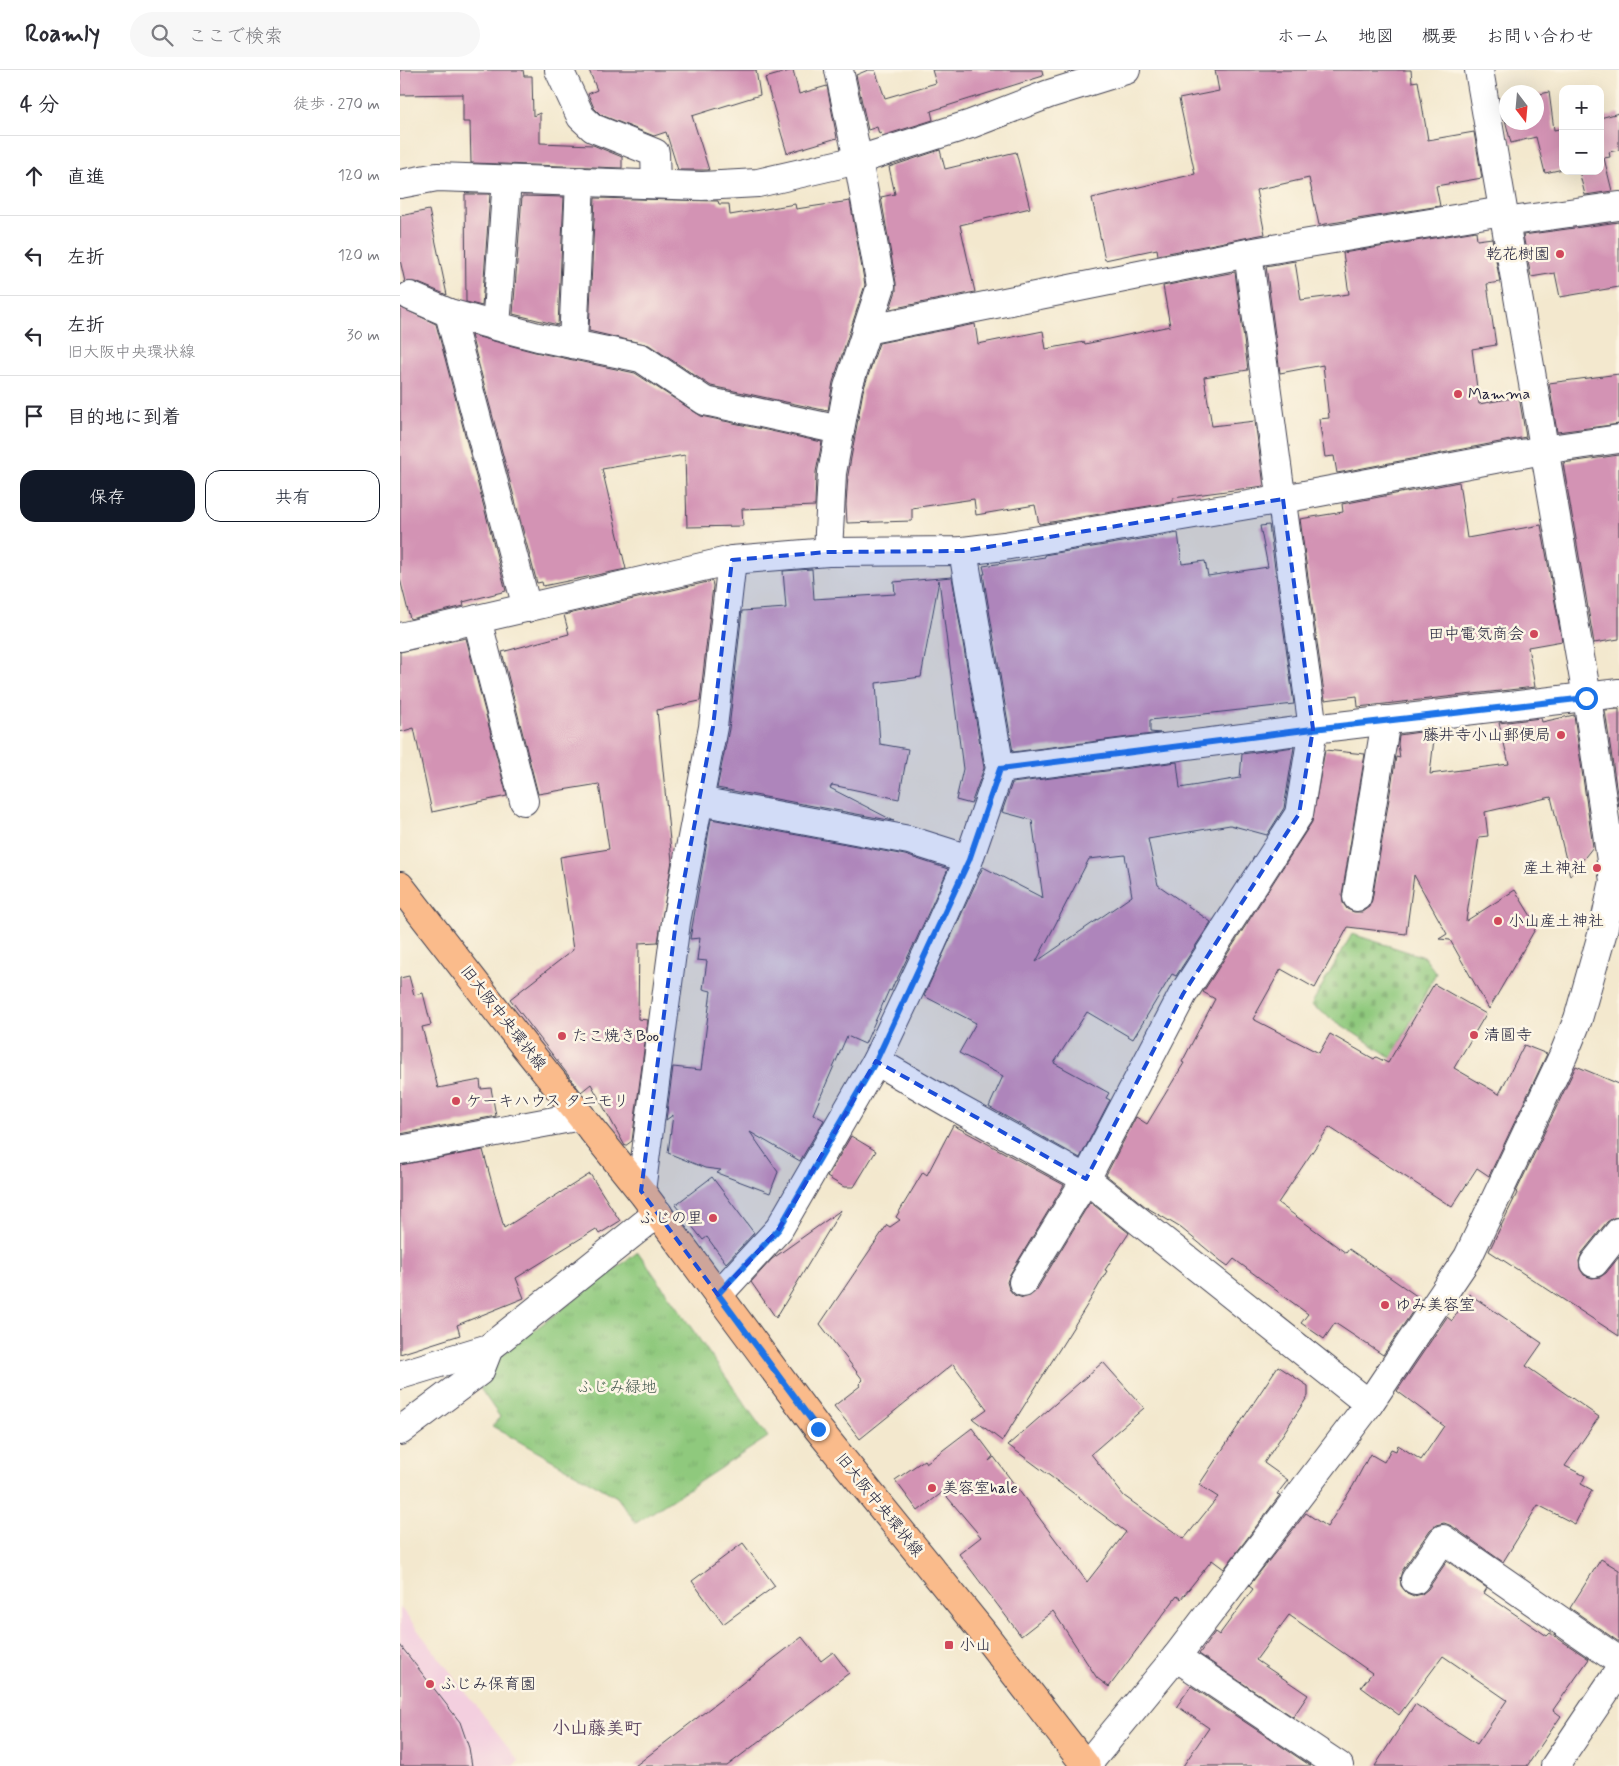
<!DOCTYPE html>
<html lang="ja">
<meta charset="utf-8">
<style>
body{margin:0;font-family:Mynerve,"Klee One",sans-serif;background:#f7f7f7;color:#2b2b33}
.controls{position:absolute;right:15px;top:15px;display:grid;overflow:hidden;border-radius:10px;box-shadow:0 5px 20px #0002}
.controls button{width:45px;height:45px;display:grid;place-items:center;padding:0;border:0;border-bottom:1px solid #e1e1e2;background:#fff;color:#2b2b33;font:25px sans-serif}
.compass{position:absolute;left:1099px;top:15px;width:45px;height:45px;border-radius:50%;background:#fff;box-shadow:0 5px 20px #0002;rotate:164deg}
.stop{position:absolute;width:15px;height:15px;margin:-11px;border:4px solid #1a73e8;border-radius:50%;background:#fff}
.stop.end{background:#1a73e8;border-color:#fff;box-shadow:0 1px 5px #0008}
.list{margin:0;padding:0;list-style:none}
h2{display:flex;justify-content:space-between;align-items:center;height:65px;margin:0;padding:0 20px;font-size:21px}
h2 small{font-size:16px;font-weight:400;color:#7c7c81}
.list li{display:grid;grid-template-columns:32px 1fr auto;gap:15px;align-items:center;box-sizing:border-box;height:80px;padding:0 20px;border-top:1px solid #e1e1e2}
.list b{display:block;font-size:19px;white-space:nowrap}
.list p{margin:0;font-size:16px;white-space:nowrap;color:#7c7c81}
.list em{font-size:16px;font-style:normal;color:#7c7c81}
.actions{display:flex;gap:10px;padding:15px 20px}
.actions a{flex:1;padding:11px 0;border:1px solid #111827;border-radius:15px;text-align:center;font-size:18px;color:#111827}
.actions .main{background:#111827;color:#fff}
.icon{flex:none;width:28px;height:28px;fill:none;stroke:currentColor;stroke-width:2;stroke-linecap:round;stroke-linejoin:round}
.map{position:relative;flex:none;width:1219px;height:1696px;overflow:hidden}
header{display:flex;align-items:center;gap:30px;box-sizing:border-box;height:70px;padding:0 25px;background:#fff;border-bottom:1px solid #e1e1e2}
header strong{font-size:24px}
nav{display:flex;gap:28px;margin-inline-start:auto;font-size:18px}
.search{width:350px;height:45px;background:#f7f7f7;display:flex;align-items:center;gap:12px;box-sizing:border-box;padding:0 18px;border-radius:28px;color:#7c7c81;font-size:19px}
main{display:flex}
aside{flex:1;background:#fff}
.map>svg:first-child{display:block}
</style>
<header>
<strong>Roamly</strong>
<div class="search"><svg class="icon" aria-label="search" viewBox="0 0 24 24"><circle cx="10" cy="10" r="6"/><path d="M15 15l6 6"/></svg>ここで検索</div>
<nav><a>ホーム</a><a>地図</a><a>概要</a><a>お問い合わせ</a></nav>
</header>
<main>
<aside>
<h2>4 分<small>徒歩 · 270 m</small></h2>
<ul class="list">
<li><svg class="icon" aria-label="ahead" viewBox="0 0 24 24"><path d="M12 20V5M6 11l6-6 6 6"/></svg><div><b>直進</b></div><em>120 m</em></li>
<li><svg class="icon" aria-label="left" viewBox="0 0 24 24"><path d="M17 20v-9H6M10 6l-5 5 5 5"/></svg><div><b>左折</b></div><em>120 m</em></li>
<li><svg class="icon" aria-label="left" viewBox="0 0 24 24"><path d="M17 20v-9H6M10 6l-5 5 5 5"/></svg><div><b>左折</b><p>旧大阪中央環状線</p></div><em>30 m</em></li>
<li><svg class="icon" aria-label="arrive" viewBox="0 0 24 24"><path d="M6 21V4h12l-3 4 3 4H6"/></svg><div><b>目的地に到着</b></div></li>
</ul>
<div class="actions"><a class="main">保存</a><a>共有</a></div>
</aside>
<div class="map">
<svg width="1219" height="1696" viewBox="0 0 1219 1696">
<defs>
<pattern id="cemetery-stones" width="16" height="16" patternUnits="userSpaceOnUse" patternTransform="scale(1.25)"><rect width="16" height="16" fill="#8fc97d"/><path d="M2 7V4a2 2 0 0 1 4 0v3zM10 15v-3a2 2 0 0 1 4 0v3z" fill="#7bac6d"/></pattern>
<pattern id="park-tufts" width="24" height="20" patternUnits="userSpaceOnUse" patternTransform="scale(1.25)"><rect width="24" height="20" fill="#8fc97d"/><path d="M3 7l-1-3M5 7V3M7 7l1-3M15 17l-1-3M17 17v-4M19 17l1-3" fill="none" stroke="#7bac6d"/></pattern>
</defs>
<rect width="100%" height="100%" fill="#fcf5e5"/>
<filter id="ink" filterUnits="userSpaceOnUse"><feTurbulence type="fractalNoise" baseFrequency=".02" numOctaves="2"/><feDisplacementMap in="SourceGraphic" scale="10" xChannelSelector="R" yChannelSelector="G"/><feConvolveMatrix kernelMatrix="1 2 1 2 8 2 1 2 1" color-interpolation-filters="sRGB"/></filter>
<filter id="wash" filterUnits="userSpaceOnUse"><feTurbulence type="fractalNoise" baseFrequency=".0096" numOctaves="4" result="noise"/><feDisplacementMap in="SourceGraphic" scale="20" xChannelSelector="R" yChannelSelector="G"/><feGaussianBlur stdDeviation="1.12" result="paint"/><feColorMatrix in="noise" values="0 0 0 0 0 0 0 0 0 0 0 0 0 0 0 0 0 1.4 0 .05"/><feComposite in="paint" operator="in"/></filter>
<g filter="url(#wash)">
<rect width="100%" height="100%" fill="#f3e8ce"/>
<!-- built -->
<polygon fill="#f3cfdf" points="0,1537 119,1691 113,1696 0,1696"/>
<!-- cemetery -->
<polygon fill="url(#cemetery-stones)" stroke="#58765c" points="952,864 1024,887 1036,903 992,988 911,935"/>
<!-- park -->
<polygon fill="url(#park-tufts)" stroke="#58765c" points="238,1182 368,1367 236,1453 217,1427 92,1356 100,1347 77,1314 97,1288"/>
<g id="blocks">
<!-- building -->
<g fill="#d393b4" fill-rule="evenodd">
<polygon points="0,0 123,0 124,6 132,6 133,46 140,43 140,73 193,75 222,87 222,98 71,93 70,52 63,52 63,24 0,25"/>
<polygon points="189,0 356,0 360,25 292,46 309,100 278,100 266,62 254,66 201,45 194,38 188,24 197,20"/>
<polygon points="393,0 399,24 427,16 437,68 387,83 365,8"/>
<polygon points="468,0 475,0 485,28 536,13 532,0 642,0 643,6 531,41 533,50 482,66 481,63 479,64 477,57 468,60 456,5"/>
<polygon points="815,0 1011,0 1012,12 1018,11 1028,70 1074,62 1082,108 1036,116 1040,136 919,155 909,108 856,120 865,164 758,185 757,179 705,190 692,128 795,104 779,29 819,21"/>
<polygon points="1149,22 1154,60 1163,58 1163,99 1145,103 1136,67 1111,73 1101,34 1106,33 1106,52 1136,52 1136,25"/>
<polygon points="1219,43 1219,80 1209,82 1210,87 1204,88 1212,121 1185,125 1179,101 1200,101 1200,48"/>
<polygon points="540,80 545,99 616,82 630,138 560,155 575,222 490,239 496,221 496,213 481,127 495,124 489,97"/>
<polygon points="65,124 90,124 82,236 66,232"/>
<polygon points="122,126 164,127 158,255 113,244"/>
<polygon points="195,128 318,131 319,134 329,134 330,145 395,134 396,139 450,131 465,215 433,312 428,341 311,316 249,275 189,261"/>
<polygon points="29,140 47,225 16,212 5,212 0,190 0,146"/>
<polygon points="1219,152 1219,217 1160,227 1155,203 1131,207 1123,165"/>
<polygon points="1076,161 1077,170 1092,168 1100,212 1087,214 1096,275 1072,279 1079,334 1119,327 1126,367 937,403 934,386 925,387 919,349 929,348 923,295 880,303 866,196 895,191 901,230 949,224 943,183"/>
<polygon points="835,202 848,300 804,307 812,356 855,351 864,416 773,428 773,432 639,454 635,435 576,445 574,429 512,438 512,451 447,453 446,435 448,405 463,321 479,273 575,254 578,274 643,261 646,279 684,272 685,274 770,256 763,216"/>
<polygon points="0,237 36,254 106,521 63,532 64,536 10,549 0,509"/>
<polygon points="71,265 135,282 235,303 301,346 422,372 416,402 415,436 342,439 343,456 287,457 285,385 202,399 226,499 143,516 142,512 137,513"/>
<polygon points="1219,304 1219,354 1157,362 1149,313"/>
<polygon points="1219,385 1219,569 1194,573 1163,393"/>
<polygon points="1059,412 1067,468 1141,455 1162,571 1128,577 1135,617 958,637 957,626 925,630 900,449 943,442 942,434"/>
<polygon points="869,455 894,634 750,650 750,662 760,663 613,682 583,504 585,504 583,496 645,487 644,485 778,463 782,494 805,491 808,506 868,497 860,456"/>
<polygon points="412,499 414,529 495,524 494,512 552,507 584,698 571,734 556,730 563,699 539,510 521,607 476,613 480,674 508,679 499,729 432,715 430,718 494,751 317,718 329,659 342,541 386,538 383,501"/>
<polygon points="312,511 313,516 300,631 257,640 272,791 258,872 239,873 238,949 248,950 232,1071 225,1076 191,1014 181,1022 110,929 173,880 160,787 209,779 199,714 138,724 102,582 169,564 164,545"/>
<polygon points="66,568 107,726 32,742 14,658 0,662 0,582"/>
<polygon points="1219,639 1219,737 1205,640"/>
<polygon points="1174,645 1193,777 1170,806 1151,727 1085,742 1088,766 1079,767 1066,851 1115,820 1137,856 1089,939 1050,870 1039,869 1047,864 1014,805 1006,864 948,857 915,918 881,899 853,949 919,983 930,964 974,989 976,987 988,993 1034,914 1086,944 1054,998 1099,1024 1124,975 1147,984 1089,1106 1077,1098 1052,1137 929,1057 878,1133 946,1183 949,1179 1021,1229 983,1285 935,1253 924,1269 901,1253 908,1244 834,1189 828,1196 821,1191 781,1158 746,1137 706,1105 736,1047 747,1054 784,993 782,992 815,929 803,922 912,752 925,680 965,684 942,825 943,833 947,839 954,842 962,842 969,837 972,830 996,687 1000,688 998,674 999,665 1035,660 1030,704 1109,694 1099,653 1141,648 1142,652"/>
<path d="M894,677L884,738L867,765L830,755L748,769L758,815L811,852L776,906L772,904L733,969L687,942L654,993L709,1023L706,1028L710,1030L680,1088L589,1037L603,1006L559,983L576,953L524,926L583,797L643,828L632,750L602,742L612,713L777,692L780,718L840,708L842,684ZM725,785L732,826L636,892L689,789Z"/>
<polygon points="311,749 505,785 548,799 517,868 496,911 495,911 491,921 489,920 465,974 447,966 413,1044 424,1050 400,1091 350,1062 378,1102 370,1123 317,1103 321,1100 305,1098 268,1083 273,1045 266,1050 273,997 301,1000 311,921 303,919 307,891 297,890 300,868 290,869"/>
<polygon points="9,906 14,925 23,923 31,955 22,957 38,1018 80,1010 81,1019 91,1018 96,1046 0,1064 0,908"/>
<polygon points="1176,996 1219,1014 1219,1147 1213,1148 1207,1152 1182,1183 1179,1191 1180,1199 1184,1205 1192,1208 1200,1207 1206,1203 1219,1187 1219,1266 1089,1181 1117,1123 1116,1122"/>
<polygon points="553,1055 664,1115 610,1204 607,1212 609,1219 614,1225 623,1228 630,1226 636,1221 690,1132 729,1163 705,1200 707,1201 689,1232 602,1371 573,1349 587,1339 553,1294 460,1369 434,1336 460,1316 459,1314 463,1310 420,1254 487,1155 490,1157 500,1150 496,1147 523,1102 527,1105"/>
<polygon points="451,1066 476,1081 454,1117 444,1117 427,1107"/>
<polygon points="83,1080 104,1158 190,1104 220,1151 199,1164 196,1159 116,1208 124,1228 57,1255 60,1265 0,1284 0,1095"/>
<polygon points="312,1107 354,1163 326,1193 307,1167 303,1170 275,1135"/>
<polygon points="441,1140 376,1248 351,1212 372,1189"/>
<polygon points="1069,1224 1142,1273 1126,1296 1199,1347 1165,1396 1185,1406 1181,1414 1192,1420 1175,1454 1138,1435 1103,1492 1052,1456 1044,1453 1036,1455 1030,1460 1002,1501 1000,1508 1001,1516 1007,1523 1014,1526 1022,1524 1028,1519 1047,1491 1087,1518 1084,1523 1147,1566 1150,1563 1189,1589 1153,1640 1161,1646 1127,1696 975,1696 1015,1634 1077,1674 1107,1630 1043,1586 999,1645 961,1617 972,1603 889,1545 856,1590 908,1625 893,1647 799,1584 815,1562 819,1565 853,1519 849,1516 906,1443 927,1457 953,1416 970,1384 984,1392 991,1379 996,1381 998,1375 1021,1390 1044,1356 997,1321 1047,1247 1052,1251"/>
<polygon points="703,1292 744,1338 691,1384 724,1426 784,1469 818,1427 799,1415 878,1296 908,1316 908,1326 864,1393 888,1410 877,1424 880,1425 824,1499 812,1490 781,1529 777,1526 709,1617 697,1608 653,1541 621,1566 559,1484 581,1467 543,1422 518,1441 495,1410 524,1390 526,1393 572,1358 593,1386 589,1391 594,1387 687,1512 726,1462 608,1375"/>
<polygon points="343,1473 375,1516 323,1554 292,1511"/>
<polygon points="1201,1489 1219,1500 1219,1572 1170,1538"/>
<polygon points="402,1567 421,1591 433,1582 449,1603 327,1696 235,1696"/>
<polygon points="0,1575 60,1652 69,1678 72,1696 0,1696"/>
<polygon points="791,1616 911,1696 783,1696 809,1658 777,1636"/>
</g>
</g>
</g>
<g filter="url(#ink)">
<use href="#blocks" fill-opacity="0" stroke="#414051" stroke-width="1"/>
<g fill="none" stroke-linecap="round" stroke-linejoin="round">
<defs>
<g id="minor">
<polyline points="159,0 181,47 193,58 255,83 256,114"/>
<polyline points="0,114 37,107 302,116 358,113 458,90 571,54 649,24 726,0"/>
<polyline points="1105,152 1219,136"/>
<polyline points="10,226 49,243 96,256 138,267 241,288 305,331 440,360"/>
<polyline points="49,243 127,538"/>
<polyline points="96,256 107,110"/>
<polyline points="466,260 848,183 1103,141"/>
<polyline points="173,274 180,111"/>
<polyline points="428,482 432,403 448,317 481,216 458,90 439,0"/>
<polyline points="77,549 124,731"/>
<polyline points="0,567 332,490 428,482 563,481 604,476 883,429 1143,380 1219,369"/>
<polyline points="600,699 913,659 1219,623"/>
<polyline points="299,731 509,770 569,789"/>
<polyline points="957,827 986,650"/>
<polyline points="476,991 552,1035 686,1109 969,1334"/>
<polyline points="0,1080 181,1046"/>
<polyline points="241,1121 276,852 313,657 332,490"/>
<polyline points="1194,1193 1219,1162"/>
<polyline points="623,1212 686,1109 783,924 899,744 913,659 848,183"/>
<polyline points="318,1225 379,1159 476,991 531,875 569,789 600,699 563,481"/>
<polyline points="0,1305 89,1278 258,1143"/>
<polyline points="0,1361 80,1301 89,1278"/>
<polyline points="1015,1510 1043,1469 1219,1591"/>
<polyline points="776,1587 939,1696"/>
<polyline points="686,1696 776,1587 969,1334 1068,1187 1163,986 1178,949 1203,861 1214,811 1187,627 1079,0"/>
<polyline points="1155,1696 1219,1601"/>
</g>
<polyline id="major" points="0,816 122,973 241,1121 418,1359 581,1560 686,1696"/>
</defs>
<!-- minor casing -->
<use href="#minor" stroke="#414051" stroke-width="30"/>
<!-- major casing -->
<use href="#major" stroke="#414051" stroke-width="30"/>
<!-- minor -->
<use href="#minor" stroke="#fff" stroke-width="28"/>
<!-- major -->
<use href="#major" stroke="#fabb8b" stroke-width="28"/>
</g>
</g>
<g fill="none" stroke-linecap="round" stroke-linejoin="round" filter="url(#ink)">
<!-- route -->
<polyline stroke="#1a73e8" stroke-width="6" points="418,1359 318,1224 379,1159 476,991 569,790 600,699 913,659 1186,628"/>
</g>
<!-- marked area -->
<path fill="#1d4ed8" fill-opacity="0.2" stroke="#1d4ed8" stroke-width="4" stroke-dasharray="10 6" stroke-linejoin="round" d="M883,429L913,659L899,744L783,924L686,1109L476,991L379,1159L318,1225L241,1121L276,852L313,657L332,490L428,482L563,481Z"/>
<!-- markers -->
<g fill="#d1495b" stroke="#fcf5e5" stroke-width="2">
<circle cx="1160" cy="184" r="5"/>
<circle cx="1058" cy="324" r="5"/>
<circle cx="1134" cy="564" r="5"/>
<circle cx="1161" cy="665" r="5"/>
<circle cx="1197" cy="798" r="5"/>
<circle cx="1098" cy="851" r="5"/>
<circle cx="1074" cy="965" r="5"/>
<circle cx="162" cy="966" r="5"/>
<circle cx="56" cy="1031" r="5"/>
<circle cx="313" cy="1148" r="5"/>
<circle cx="985" cy="1235" r="5"/>
<circle cx="532" cy="1418" r="5"/>
<rect x="544" y="1570" width="10" height="10" rx="2.5"/>
<circle cx="30" cy="1614" r="5"/>
</g>
<g text-anchor="middle" dominant-baseline="central" stroke-width="5" stroke-linejoin="round" paint-order="stroke">
<!-- poi labels -->
<g font-size="16" fill="#22223b" stroke="#fcf5e5" text-anchor="start">
<text x="1150" y="184" text-anchor="end">乾花樹園</text>
<text x="1068" y="324">Mamma</text>
<text x="1124" y="564" text-anchor="end">田中電気商会</text>
<text x="1151" y="665" text-anchor="end">藤井寺小山郵便局</text>
<text x="1187" y="798" text-anchor="end">産土神社</text>
<text x="1108" y="851">小山産土神社</text>
<text x="1084" y="965">清圓寺</text>
<text x="172" y="966">たこ焼きBoo</text>
<text x="66" y="1031">ケーキハウス タニモリ</text>
<text x="303" y="1148" text-anchor="end">ふじの里</text>
<text x="995" y="1235">ゆみ美容室</text>
<text x="542" y="1418">美容室hale</text>
<text x="559" y="1575">小山</text>
<text x="40" y="1614">ふじみ保育園</text>
</g>
<!-- street labels -->
<g font-size="16" fill="#22223b" stroke="#fcf5e5">
<text transform="translate(103 948) rotate(52)">旧大阪中央環状線</text>
<text transform="translate(479 1435) rotate(51)">旧大阪中央環状線</text>
</g>
<!-- park labels -->
<g font-size="16" fill="#485c52" stroke="#fcf5e5">
<text x="217" y="1317">ふじみ緑地</text>
</g>
<!-- neighbourhood labels -->
<g font-size="18" font-weight="bold" fill="#604a65" stroke="#fcf5e5">
<text x="197" y="1659">小山藤美町</text>
</g>
</g>
</svg>
<div class="controls">
<button>+</button>
<button>−</button>
</div>
<svg class="compass" viewBox="-18 -18 36 36"><path d="M0-13l5 13h-10z" fill="#e53935"/><path d="M0 13l5-13h-10z" fill="#7c7c81"/></svg>
<div class="stop" style="left:1186px;top:628px"></div>
<div class="stop end" style="left:418px;top:1359px"></div>
</div>
</main>
